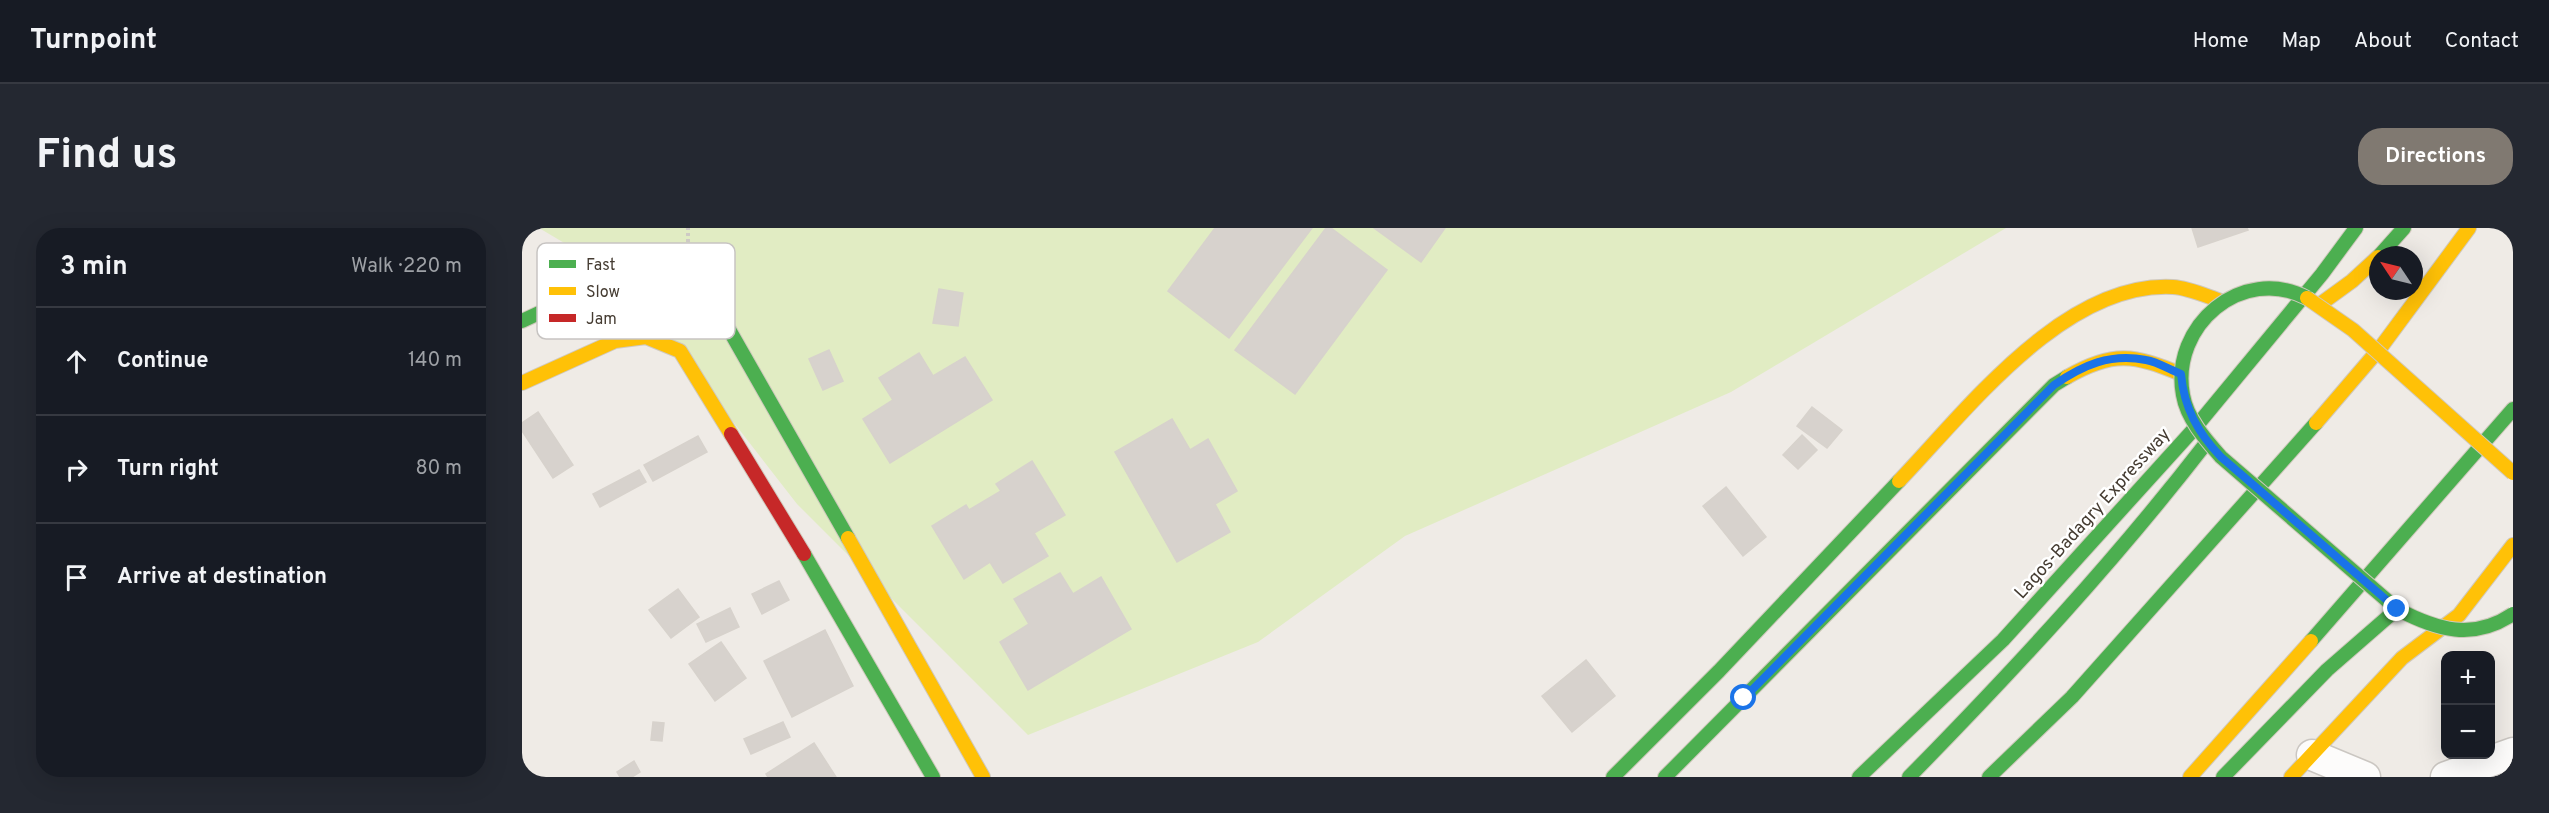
<!DOCTYPE html>
<meta charset="utf-8">
<style>
body{margin:0;font-family:Overpass,sans-serif;background:#242831;color:#f1f3f6}
.controls{position:absolute;right:18px;bottom:18px;display:grid;overflow:hidden;border-radius:12px;box-shadow:0 6px 24px #0002}
.controls button{width:54px;height:54px;display:grid;place-items:center;padding:0;border:0;border-bottom:2px solid #363941;background:#171b24;color:#f1f3f6;font:30px sans-serif}
.compass{position:absolute;left:1847px;top:18px;width:54px;height:54px;border-radius:50%;background:#171b24;box-shadow:0 6px 24px #0002;rotate:305deg}
.stop{position:absolute;width:18px;height:18px;margin:-14px;border:4px solid #1a73e8;border-radius:50%;background:#fff}
.stop.end{background:#1a73e8;border-color:#fff;box-shadow:0 2px 6px #0008}
.list{margin:0;padding:0;list-style:none}
h2{display:flex;justify-content:space-between;align-items:center;height:78px;margin:0;padding:0 24px;font-size:26px}
h2 small{font-size:20px;font-weight:400;color:#9ea1a6}
.list li{display:grid;grid-template-columns:39px 1fr auto;gap:18px;align-items:center;box-sizing:border-box;height:108px;padding:0 24px;border-top:2px solid #363941}
.list b{display:block;font-size:22px;white-space:nowrap}
.list em{font-size:20px;font-style:normal;color:#9ea1a6}
.icon{flex:none;width:33px;height:33px;fill:none;stroke:currentColor;stroke-width:2;stroke-linecap:round;stroke-linejoin:round}
.map{position:relative;flex:none;width:1991px;height:549px;overflow:hidden;border-radius:24px}
header{display:flex;align-items:center;gap:36px;box-sizing:border-box;height:84px;padding:0 30px;background:#171b24;border-bottom:2px solid #363941}
header strong{font-size:28px}
nav{display:flex;gap:33px;margin-inline-start:auto;font-size:21px}
.intro{display:flex;align-items:center;justify-content:space-between;box-sizing:border-box;height:144px;padding:0 36px}
h1{margin:0;font-size:42px}
.button{padding:15px 27px;border-radius:24px;background:#807971;color:#fff;font-size:21px;font-weight:700}
main{display:flex;gap:36px;padding:0 36px}
aside{flex:1;background:#171b24;border-radius:24px;box-shadow:0 6px 24px #0002}
.map>svg:first-child{display:block}
</style>
<header>
<strong>Turnpoint</strong>
<nav><a>Home</a><a>Map</a><a>About</a><a>Contact</a></nav>
</header>
<div class="intro"><h1>Find us</h1><a class="button">Directions</a></div>
<main>
<aside>
<h2>3 min<small>Walk · 220 m</small></h2>
<ul class="list">
<li><svg class="icon" aria-label="ahead" viewBox="0 0 24 24"><path d="M12 20V5M6 11l6-6 6 6"/></svg><div><b>Continue</b></div><em>140 m</em></li>
<li><svg class="icon" aria-label="right" viewBox="0 0 24 24"><path d="M7 20v-9h11M14 6l5 5-5 5"/></svg><div><b>Turn right</b></div><em>80 m</em></li>
<li><svg class="icon" aria-label="arrive" viewBox="0 0 24 24"><path d="M6 21V4h12l-3 4 3 4H6"/></svg><div><b>Arrive at destination</b></div></li>
</ul>
</aside>
<div class="map">
<svg width="1991" height="549" viewBox="0 0 1991 549">
<rect width="100%" height="100%" fill="#efebe6"/>
<!-- grass -->
<polygon fill="#e1ecc3" points="17,0 1484,0 1209,164 883,308 736,414 506,507 275,276 98,48"/>
<!-- building -->
<g fill="#d7d2cd" stroke="#d7d2cc" stroke-width="1.5">
<polygon points="693,0 790,0 707,110 646,63"/>
<polygon points="804,0 809,0 865,42 773,166 713,122"/>
<polygon points="852,0 923,0 899,34"/>
<polygon points="1670,0 1725,0 1726,2 1676,19"/>
<polygon points="417,61 441,65 436,98 411,95"/>
<polygon points="307,122 321,153 301,162 287,131"/>
<polygon points="397,125 411,148 443,129 470,172 368,235 341,191 371,172 357,150"/>
<polygon points="1290,179 1320,202 1305,220 1275,198"/>
<polygon points="16,184 51,237 31,250 0,203 0,195"/>
<polygon points="650,191 668,222 686,211 715,263 693,276 708,304 655,334 593,224"/>
<polygon points="1280,207 1295,222 1276,241 1261,227"/>
<polygon points="176,208 185,224 131,253 122,237"/>
<polygon points="510,233 543,287 512,305 526,328 481,355 468,334 442,351 410,298 444,277 447,282 479,263 474,256"/>
<polygon points="117,242 124,254 78,279 71,266"/>
<polygon points="1204,259 1244,309 1221,328 1181,278"/>
<polygon points="538,345 551,366 579,349 609,401 506,462 478,414 507,396 492,371"/>
<polygon points="257,353 267,372 240,386 230,366"/>
<polygon points="156,361 177,389 149,410 127,382"/>
<polygon points="208,380 217,399 184,414 175,396"/>
<polygon points="303,402 331,458 270,489 242,433"/>
<polygon points="199,414 224,450 193,473 167,436"/>
<polygon points="1064,432 1093,468 1050,504 1020,468"/>
<polygon points="131,494 142,495 140,513 129,512"/>
<polygon points="261,494 268,509 229,526 222,511"/>
<polygon points="292,515 314,549 246,549 244,546"/>
<polygon points="112,533 118,544 110,549 98,549 95,544"/>
</g>
<g fill="none" stroke-linecap="round" stroke-linejoin="round">
<defs>
<g id="street">
<polyline points="1790,527 1843,549"/>
<polyline points="1924,549 1991,525"/>
</g>
<g id="fast">
<polyline points="1858,27 1882,0"/>
<polyline points="0,93 77,57 125,51 165,57 197,84 326,310"/>
<polyline points="282,326 411,549"/>
<polyline points="1789,413 1991,181"/>
<polyline points="1091,549 1197,443 1377,253"/>
<polyline points="1143,549 1532,157 1545,149"/>
<polyline points="1337,549 1481,412 1672,201 1800,46 1834,0"/>
<path d="M1387,549C1492,442 1593,333 1685,214"/>
<polyline points="1467,549 1550,469 1794,195"/>
<polyline points="1701,549 1805,442 1875,381"/>
</g>
<g id="slow">
<polyline points="1797,77 1830,53 1856,29"/>
<path d="M1545,149C1592,122 1612,127 1659,146"/>
<polyline points="0,155 93,113 124,109 158,123 209,206"/>
<polyline points="1794,195 1859,119 1947,0"/>
<path d="M1377,253C1445,182 1542,53 1651,59C1667,60 1684,68 1699,73"/>
<polyline points="326,310 461,549"/>
<polyline points="1668,549 1789,413"/>
<polyline points="1769,549 1880,430 1937,387 1991,317"/>
</g>
<polyline id="jam" points="209,206 282,326"/>
</defs>
<!-- street casing -->
<use href="#street" stroke="#cbc7c2" stroke-width="33"/>
<!-- fast casing -->
<use href="#fast" stroke="#d0c9bd" stroke-width="16"/>
<!-- slow casing -->
<use href="#slow" stroke="#d0c9bd" stroke-width="16"/>
<!-- jam casing -->
<use href="#jam" stroke="#d0c9bd" stroke-width="16"/>
<!-- path -->
<polyline stroke="#cecac5" stroke-width="4" stroke-dasharray="3 3" stroke-linecap="butt" points="166,26 166,0"/>
<!-- street -->
<use href="#street" stroke="#fdfcfb" stroke-width="30"/>
<!-- fast -->
<use href="#fast" stroke="#4caf50" stroke-width="14"/>
<!-- slow -->
<use href="#slow" stroke="#ffc107" stroke-width="14"/>
<!-- jam -->
<use href="#jam" stroke="#c62828" stroke-width="14"/>
<defs>
<path id="fast-bridge" d="M1785,70C1720,36 1648,98 1661,167C1665,191 1684,212 1699,229L1875,381C1915,402 1951,413 1991,386"/>
<polyline id="slow-bridge" points="1785,70 1831,102 1991,245"/>
</defs>
<!-- fast-bridge casing -->
<use href="#fast-bridge" stroke="#d0c9bd" stroke-width="16" stroke-linecap="butt"/>
<!-- slow-bridge casing -->
<use href="#slow-bridge" stroke="#d0c9bd" stroke-width="16" stroke-linecap="butt"/>
<!-- fast-bridge -->
<use href="#fast-bridge" stroke="#4caf50" stroke-width="14"/>
<!-- slow-bridge -->
<use href="#slow-bridge" stroke="#ffc107" stroke-width="14"/>
</g>
<g fill="none" stroke-linecap="round" stroke-linejoin="round">
<!-- route -->
<path stroke="#1a73e8" stroke-width="8" d="M1222,470L1532,157C1561,137 1588,125 1624,132C1636,134 1648,142 1659,146C1662,180 1676,205 1699,229L1875,381"/>
</g>
<g text-anchor="middle" dominant-baseline="central" stroke-width="5" stroke-linejoin="round" paint-order="stroke">
<!-- street labels -->
<g font-size="18" fill="#453c32" stroke="#fff">
<text transform="translate(1571 286) rotate(-48)">Lagos-Badagry Expressway</text>
</g>
</g>
<!-- legend -->
<rect x="15" y="15" width="198" height="96" rx="9" fill="#fff" stroke="#c7c4c2" stroke-width="1.5"/>
<rect x="27" y="32" width="27" height="8" fill="#4caf50"/>
<rect x="27" y="59" width="27" height="8" fill="#ffc107"/>
<rect x="27" y="86" width="27" height="8" fill="#c62828"/>
<g font-size="16" fill="#453c32">
<text x="64" y="42">Fast</text>
<text x="64" y="69">Slow</text>
<text x="64" y="96">Jam</text>
</g>
</svg>
<div class="controls">
<button>+</button>
<button>−</button>
</div>
<svg class="compass" viewBox="-18 -18 36 36"><path d="M0-13l5 13h-10z" fill="#e53935"/><path d="M0 13l5-13h-10z" fill="#9ea1a6"/></svg>
<div class="stop" style="left:1222px;top:470px"></div>
<div class="stop end" style="left:1875px;top:381px"></div>
</div>
</main>
